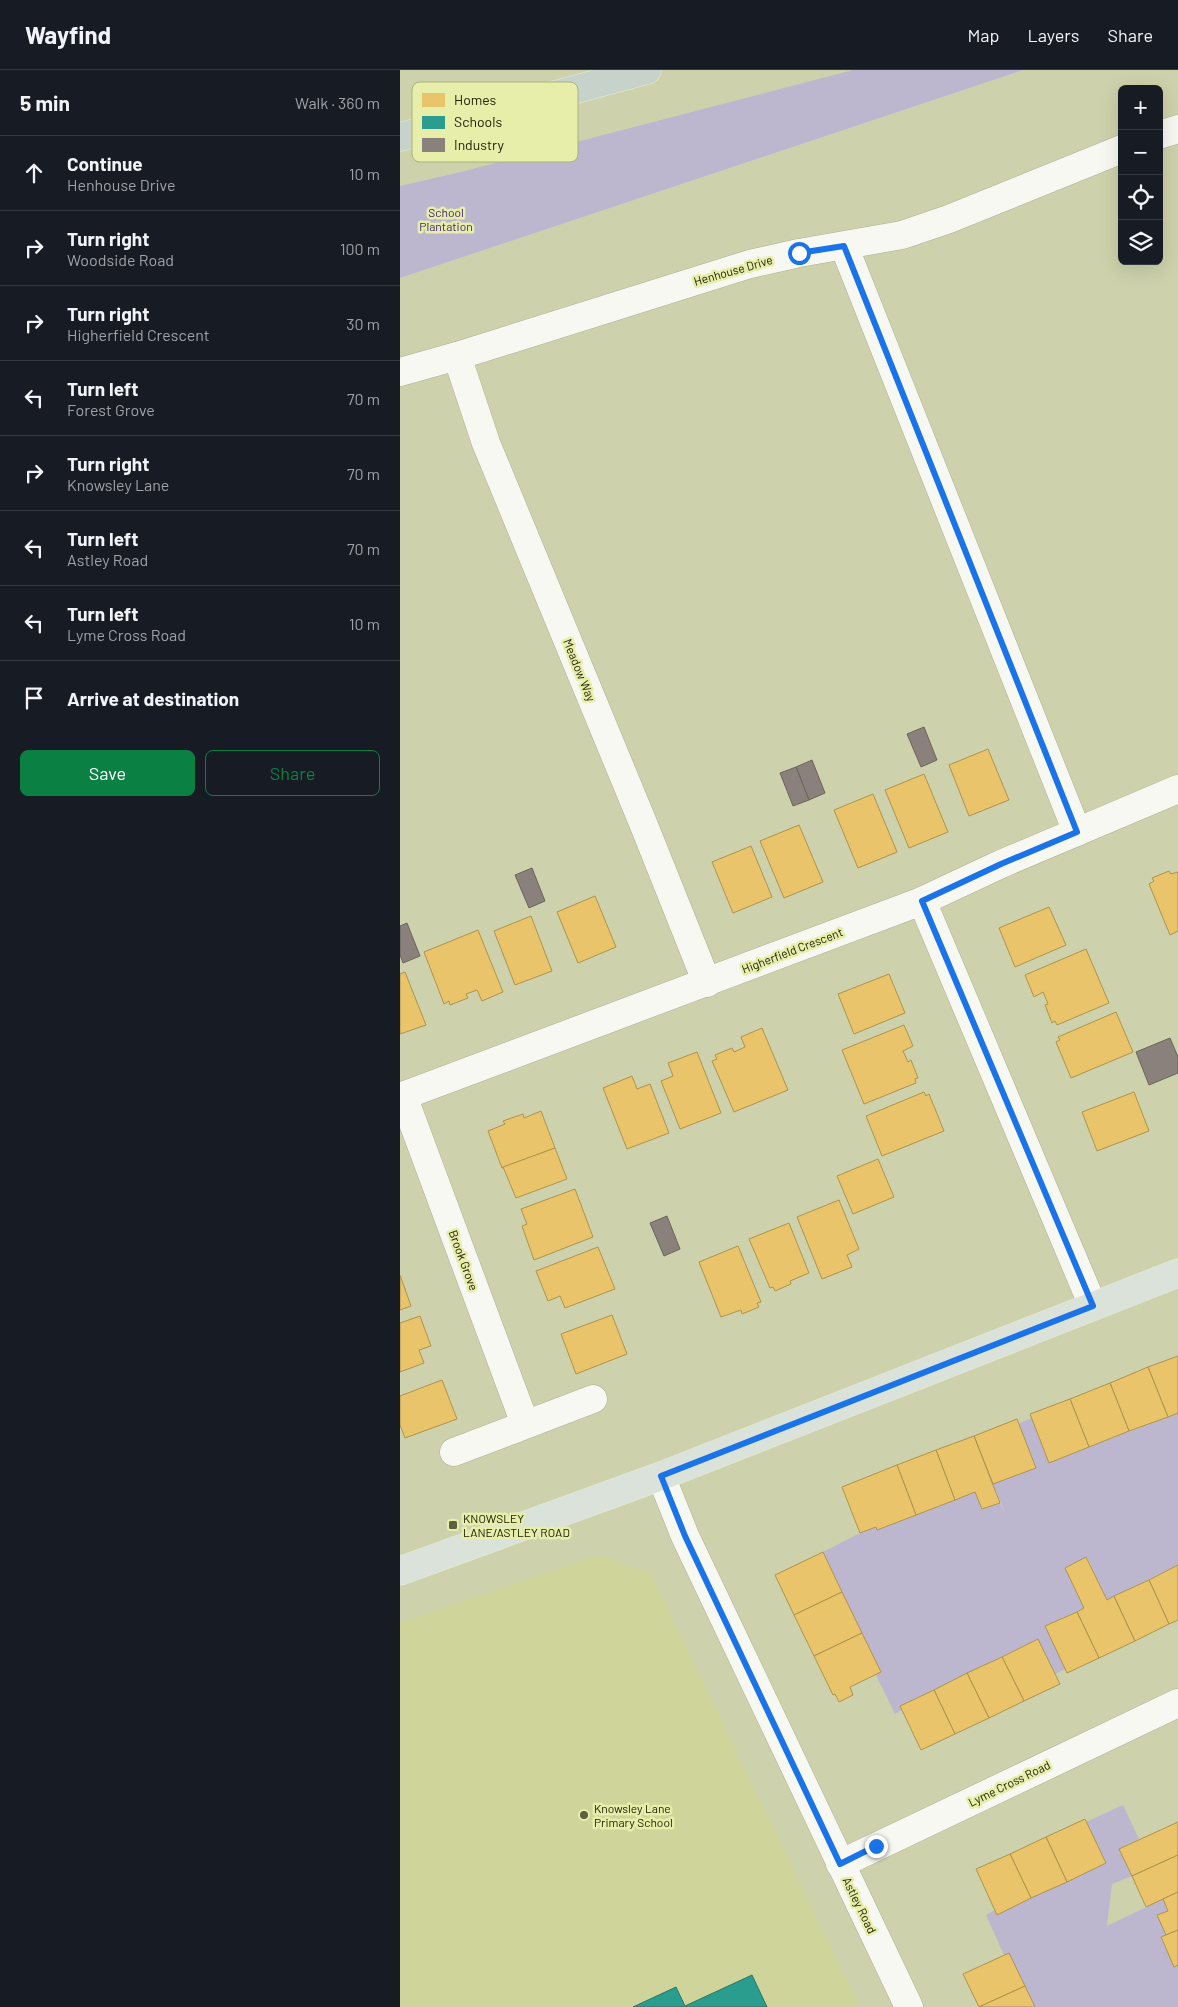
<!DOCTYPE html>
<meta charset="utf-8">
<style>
body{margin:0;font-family:Barlow,sans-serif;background:#242831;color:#f1f3f6}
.controls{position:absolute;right:15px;top:15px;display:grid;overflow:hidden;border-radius:8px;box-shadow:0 5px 20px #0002}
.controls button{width:45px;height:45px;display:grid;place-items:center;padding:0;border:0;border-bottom:1px solid #363941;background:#171b24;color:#f1f3f6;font:25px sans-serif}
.stop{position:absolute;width:15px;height:15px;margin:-11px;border:4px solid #1a73e8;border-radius:50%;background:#fff}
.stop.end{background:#1a73e8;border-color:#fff;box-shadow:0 1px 5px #0008}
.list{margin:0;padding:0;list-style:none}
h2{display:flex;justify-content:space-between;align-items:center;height:65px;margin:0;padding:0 20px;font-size:21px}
h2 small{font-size:16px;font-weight:400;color:#9ea1a6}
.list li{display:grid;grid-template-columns:32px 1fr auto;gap:15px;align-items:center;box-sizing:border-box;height:75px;padding:0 20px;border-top:1px solid #363941}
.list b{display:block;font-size:19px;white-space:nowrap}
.list p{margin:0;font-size:16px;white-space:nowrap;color:#9ea1a6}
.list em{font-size:16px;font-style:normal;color:#9ea1a6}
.actions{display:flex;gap:10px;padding:15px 20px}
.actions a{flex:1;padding:11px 0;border:1px solid #0b8043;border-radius:8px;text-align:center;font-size:18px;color:#0b8043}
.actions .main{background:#0b8043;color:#fff}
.icon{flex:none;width:28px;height:28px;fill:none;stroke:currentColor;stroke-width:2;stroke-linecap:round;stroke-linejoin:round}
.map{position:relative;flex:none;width:778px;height:1937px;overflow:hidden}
header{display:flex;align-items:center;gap:30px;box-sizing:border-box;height:70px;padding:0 25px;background:#171b24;border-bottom:1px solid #363941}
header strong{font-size:24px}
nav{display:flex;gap:28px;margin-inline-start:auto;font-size:18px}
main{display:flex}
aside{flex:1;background:#171b24}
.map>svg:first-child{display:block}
</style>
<header>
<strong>Wayfind</strong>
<nav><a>Map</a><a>Layers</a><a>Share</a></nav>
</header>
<main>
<aside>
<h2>5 min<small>Walk · 360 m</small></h2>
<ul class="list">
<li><svg class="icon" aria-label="ahead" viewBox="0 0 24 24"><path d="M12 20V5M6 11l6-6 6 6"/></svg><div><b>Continue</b><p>Henhouse Drive</p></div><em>10 m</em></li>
<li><svg class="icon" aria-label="right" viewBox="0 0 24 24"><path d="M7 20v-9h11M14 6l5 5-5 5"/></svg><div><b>Turn right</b><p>Woodside Road</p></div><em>100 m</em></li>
<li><svg class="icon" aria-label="right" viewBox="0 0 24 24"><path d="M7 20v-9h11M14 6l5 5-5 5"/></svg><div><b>Turn right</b><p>Higherfield Crescent</p></div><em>30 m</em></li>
<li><svg class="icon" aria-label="left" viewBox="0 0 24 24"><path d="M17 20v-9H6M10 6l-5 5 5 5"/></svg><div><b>Turn left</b><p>Forest Grove</p></div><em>70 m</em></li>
<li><svg class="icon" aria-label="right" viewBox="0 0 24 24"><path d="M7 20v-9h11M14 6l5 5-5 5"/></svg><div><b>Turn right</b><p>Knowsley Lane</p></div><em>70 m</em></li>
<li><svg class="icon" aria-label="left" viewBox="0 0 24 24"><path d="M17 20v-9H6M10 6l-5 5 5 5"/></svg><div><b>Turn left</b><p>Astley Road</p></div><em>70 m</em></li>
<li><svg class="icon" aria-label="left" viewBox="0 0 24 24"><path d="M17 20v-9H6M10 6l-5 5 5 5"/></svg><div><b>Turn left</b><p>Lyme Cross Road</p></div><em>10 m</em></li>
<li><svg class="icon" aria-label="arrive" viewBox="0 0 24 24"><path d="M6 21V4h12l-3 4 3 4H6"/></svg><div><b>Arrive at destination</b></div></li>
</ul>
<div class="actions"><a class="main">Save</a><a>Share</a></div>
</aside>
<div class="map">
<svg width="778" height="1937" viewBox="0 0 778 1937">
<rect width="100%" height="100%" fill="#cdd2ac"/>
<!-- built -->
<polygon fill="#cfd59a" points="198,1485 251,1504 460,1937 0,1937 0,1553"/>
<!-- green -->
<g fill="#bcb7ce">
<polygon points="453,0 623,0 0,208 0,116 61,102"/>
<polygon points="778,1343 778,1495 707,1530 687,1487 665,1498 684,1538 645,1556 666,1599 655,1604 638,1569 501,1636 502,1640 495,1644 476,1605 480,1602 423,1482 460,1463 476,1457 478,1460 575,1422 582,1439 600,1433 605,1443 593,1414 635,1397 619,1353 632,1348 649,1392"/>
<polygon points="723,1735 739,1769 719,1779 732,1806 712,1814 707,1856 763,1829 768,1841 758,1845 766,1865 761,1868 774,1897 778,1895 778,1937 635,1937 604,1885 586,1845 595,1840 597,1844 705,1793 686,1752"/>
</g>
<!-- homes -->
<g fill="#e9c46a" stroke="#ad934c">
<polygon points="588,679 609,730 569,746 549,695"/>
<polygon points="524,704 548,762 509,778 485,720"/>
<polygon points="473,724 497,782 458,798 434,740"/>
<polygon points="399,755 423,812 384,828 360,771"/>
<polygon points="351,776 372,827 333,843 312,792"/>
<polygon points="769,801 771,804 778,802 778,861 770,865 749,814 754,811 752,808"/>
<polygon points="195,826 216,877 178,893 157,842"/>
<polygon points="649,837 666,875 615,897 599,858"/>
<polygon points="131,846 152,901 115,915 94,861"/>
<polygon points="78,860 103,922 82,931 77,920 66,924 68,928 50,935 49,931 44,934 24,882"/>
<polygon points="686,879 709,933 657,955 655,951 652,953 645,935 648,934 643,922 634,927 625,905"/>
<polygon points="5,902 26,955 0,964 0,904"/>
<polygon points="489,904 505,943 454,964 438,924"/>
<polygon points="716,942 733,982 671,1008 656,972 660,970 658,967"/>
<polygon points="504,955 513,976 503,981 508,992 511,990 518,1008 515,1009 516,1013 464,1034 442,980"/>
<polygon points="362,958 388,1020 334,1042 312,991 317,989 315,985 332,978 334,982 345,977 341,967"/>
<polygon points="297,982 321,1043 280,1059 261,1011 273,1006 268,993"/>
<polygon points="232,1006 237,1019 250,1014 269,1063 227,1079 203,1018"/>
<polygon points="524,1022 526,1026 529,1024 544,1061 482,1086 466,1046"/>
<polygon points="734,1022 749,1061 697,1081 682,1042"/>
<polygon points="141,1041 155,1078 102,1098 88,1061 105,1054 103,1051 123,1044 124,1048"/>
<polygon points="155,1078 167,1109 116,1128 103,1097"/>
<polygon points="478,1089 494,1127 453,1144 437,1106"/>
<polygon points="175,1119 193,1167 134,1190 122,1156 127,1154 121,1139"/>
<polygon points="439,1130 459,1179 447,1185 452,1197 422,1209 397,1147"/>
<polygon points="389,1153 409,1203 390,1211 391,1214 375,1221 373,1217 370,1218 349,1169"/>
<polygon points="338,1176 361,1232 357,1233 359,1237 342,1244 341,1240 321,1247 299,1192"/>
<polygon points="198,1177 215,1219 165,1238 160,1226 148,1231 136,1201"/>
<polygon points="0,1205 11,1236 0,1240"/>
<polygon points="212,1245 227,1284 176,1304 161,1264"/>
<polygon points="20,1246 31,1276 19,1280 24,1293 0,1302 0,1253"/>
<polygon points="778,1286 778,1343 768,1347 748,1297"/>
<polygon points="748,1297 768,1347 729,1361 710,1313"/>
<polygon points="42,1310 57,1349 5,1368 0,1355 0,1326"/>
<polygon points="710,1313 729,1361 689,1377 670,1329"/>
<polygon points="670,1329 689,1377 649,1393 630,1344"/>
<polygon points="617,1349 636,1398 593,1414 574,1366"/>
<polygon points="574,1366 600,1433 582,1439 575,1422 555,1430 536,1380"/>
<polygon points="536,1380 555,1430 516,1445 497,1395"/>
<polygon points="497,1395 516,1445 477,1460 476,1457 460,1463 442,1417"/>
<polygon points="423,1482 442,1522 394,1545 375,1505"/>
<polygon points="686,1487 707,1530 714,1526 735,1571 699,1588 677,1542 684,1538 665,1498"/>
<polygon points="778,1495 778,1550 769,1554 749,1510"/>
<polygon points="749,1510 769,1554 735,1571 714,1526"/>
<polygon points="442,1522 462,1563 414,1586 394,1545"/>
<polygon points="677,1542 699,1588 667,1603 645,1556"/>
<polygon points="462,1563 481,1602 450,1617 453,1625 439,1632 435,1624 433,1625 414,1586"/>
<polygon points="638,1569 660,1614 624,1631 602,1587"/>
<polygon points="602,1587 624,1631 589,1648 567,1603"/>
<polygon points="567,1603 589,1648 555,1664 534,1620"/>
<polygon points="534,1620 555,1664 521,1680 500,1636"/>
<polygon points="685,1749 706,1793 667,1812 646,1767"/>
<polygon points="778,1752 778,1785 732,1806 719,1779"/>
<polygon points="646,1767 667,1812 631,1828 610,1784"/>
<polygon points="610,1784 631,1828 597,1845 576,1799"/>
<polygon points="778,1785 778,1822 746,1837 732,1806"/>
<polygon points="778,1822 778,1860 766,1865 757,1845 768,1841 763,1829"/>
<polygon points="778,1860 778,1895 774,1897 761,1867"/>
<polygon points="609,1883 625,1916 579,1937 563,1904"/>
<polygon points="625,1916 635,1937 579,1937"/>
</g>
<!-- schools -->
<polygon fill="#2a9d8f" stroke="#277866" points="352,1905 367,1937 233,1937 276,1917 285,1936"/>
<!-- industry -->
<g fill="#8a817c" stroke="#6a6459">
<polygon points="524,657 537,690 521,697 507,664"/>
<polygon points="412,690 425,723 409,730 396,697"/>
<polygon points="396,697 409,730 393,736 380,703"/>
<polygon points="132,798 145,831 129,838 115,805"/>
<polygon points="7,853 20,886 3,893 0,885 0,856"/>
<polygon points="770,968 778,987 778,1003 749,1015 736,982"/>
<polygon points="267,1146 280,1179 264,1186 250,1153"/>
</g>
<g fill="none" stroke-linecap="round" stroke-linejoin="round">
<defs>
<g id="minor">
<polyline points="759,65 778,59"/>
<polyline points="444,176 677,762"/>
<polyline points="57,286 86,373 243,753 307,913"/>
<polyline points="0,302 57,286 350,194 399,183 502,165 549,149 722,79"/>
<polyline points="522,831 693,1236"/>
<polyline points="3,1026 125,1354"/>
<polyline points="0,1027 522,831 601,794 778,719"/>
<polyline points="54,1382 193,1329"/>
<polyline points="261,1406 285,1466 509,1937"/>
<polyline points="440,1794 778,1633"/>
</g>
<polyline id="major" points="0,1501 261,1406 778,1203"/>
<polyline id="highway" points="0,67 247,0"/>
</defs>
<!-- minor casing -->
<use href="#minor" stroke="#adb193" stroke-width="29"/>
<!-- major casing -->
<use href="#major" stroke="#e8ebda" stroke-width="29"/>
<!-- highway casing -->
<use href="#highway" stroke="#e8ebda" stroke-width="29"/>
<!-- minor -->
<use href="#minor" stroke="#f8f8f3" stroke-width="28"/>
<!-- major -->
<use href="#major" stroke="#dae2da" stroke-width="28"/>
<!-- highway -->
<use href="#highway" stroke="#c7d3ca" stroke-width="28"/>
</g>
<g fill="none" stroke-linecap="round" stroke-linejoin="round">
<!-- route -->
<polyline stroke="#1a73e8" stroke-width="6" points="399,183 444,176 677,762 601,794 522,831 693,1236 261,1406 285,1466 440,1794 476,1776"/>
</g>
<!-- markers -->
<g fill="#5d6041" stroke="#e7eeaa" stroke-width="2">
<rect x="48" y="1450" width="10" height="10" rx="2.5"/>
<circle cx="184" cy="1745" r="5"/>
</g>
<g text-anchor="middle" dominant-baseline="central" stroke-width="5" stroke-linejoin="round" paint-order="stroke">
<!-- park labels -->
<g font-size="12" fill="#3f227a" stroke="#e7eeaa">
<text x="46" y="142">School<tspan x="46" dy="14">Plantation</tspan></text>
</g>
<!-- street labels -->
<g font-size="12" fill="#202207" stroke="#e7eeaa">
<text transform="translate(333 200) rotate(-16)">Henhouse Drive</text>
<text transform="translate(180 600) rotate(68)">Meadow Way</text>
<text transform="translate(392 880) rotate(-21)">Higherfield Crescent</text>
<text transform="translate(64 1190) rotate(70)">Brook Grove</text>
<text transform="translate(609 1713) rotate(-26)">Lyme Cross Road</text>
<text transform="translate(460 1835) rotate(64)">Astley Road</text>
</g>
<!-- poi labels -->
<g font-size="12" fill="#202207" stroke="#e7eeaa" text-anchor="start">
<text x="63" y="1448">KNOWSLEY<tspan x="63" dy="14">LANE/ASTLEY ROAD</tspan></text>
<text x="194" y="1738">Knowsley Lane<tspan x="194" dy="14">Primary School</tspan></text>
</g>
</g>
<!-- legend -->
<rect x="12" y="12" width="166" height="80" rx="8" fill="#e7eeaa" stroke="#abb179" stroke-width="1"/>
<rect x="22" y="23" width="23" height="14" fill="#e9c46a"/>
<rect x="22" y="46" width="23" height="13" fill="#2a9d8f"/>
<rect x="22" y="68" width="23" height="14" fill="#8a817c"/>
<g font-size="14" fill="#202207">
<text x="54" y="35">Homes</text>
<text x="54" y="57">Schools</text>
<text x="54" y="80">Industry</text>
</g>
</svg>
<div class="controls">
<button>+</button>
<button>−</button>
<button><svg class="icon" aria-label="locate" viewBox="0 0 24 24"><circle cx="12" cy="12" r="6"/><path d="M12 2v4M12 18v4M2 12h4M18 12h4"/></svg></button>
<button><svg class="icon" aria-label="layers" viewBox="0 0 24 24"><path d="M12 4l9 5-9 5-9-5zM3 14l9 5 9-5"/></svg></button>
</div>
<div class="stop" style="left:399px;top:183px"></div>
<div class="stop end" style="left:476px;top:1776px"></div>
</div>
</main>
